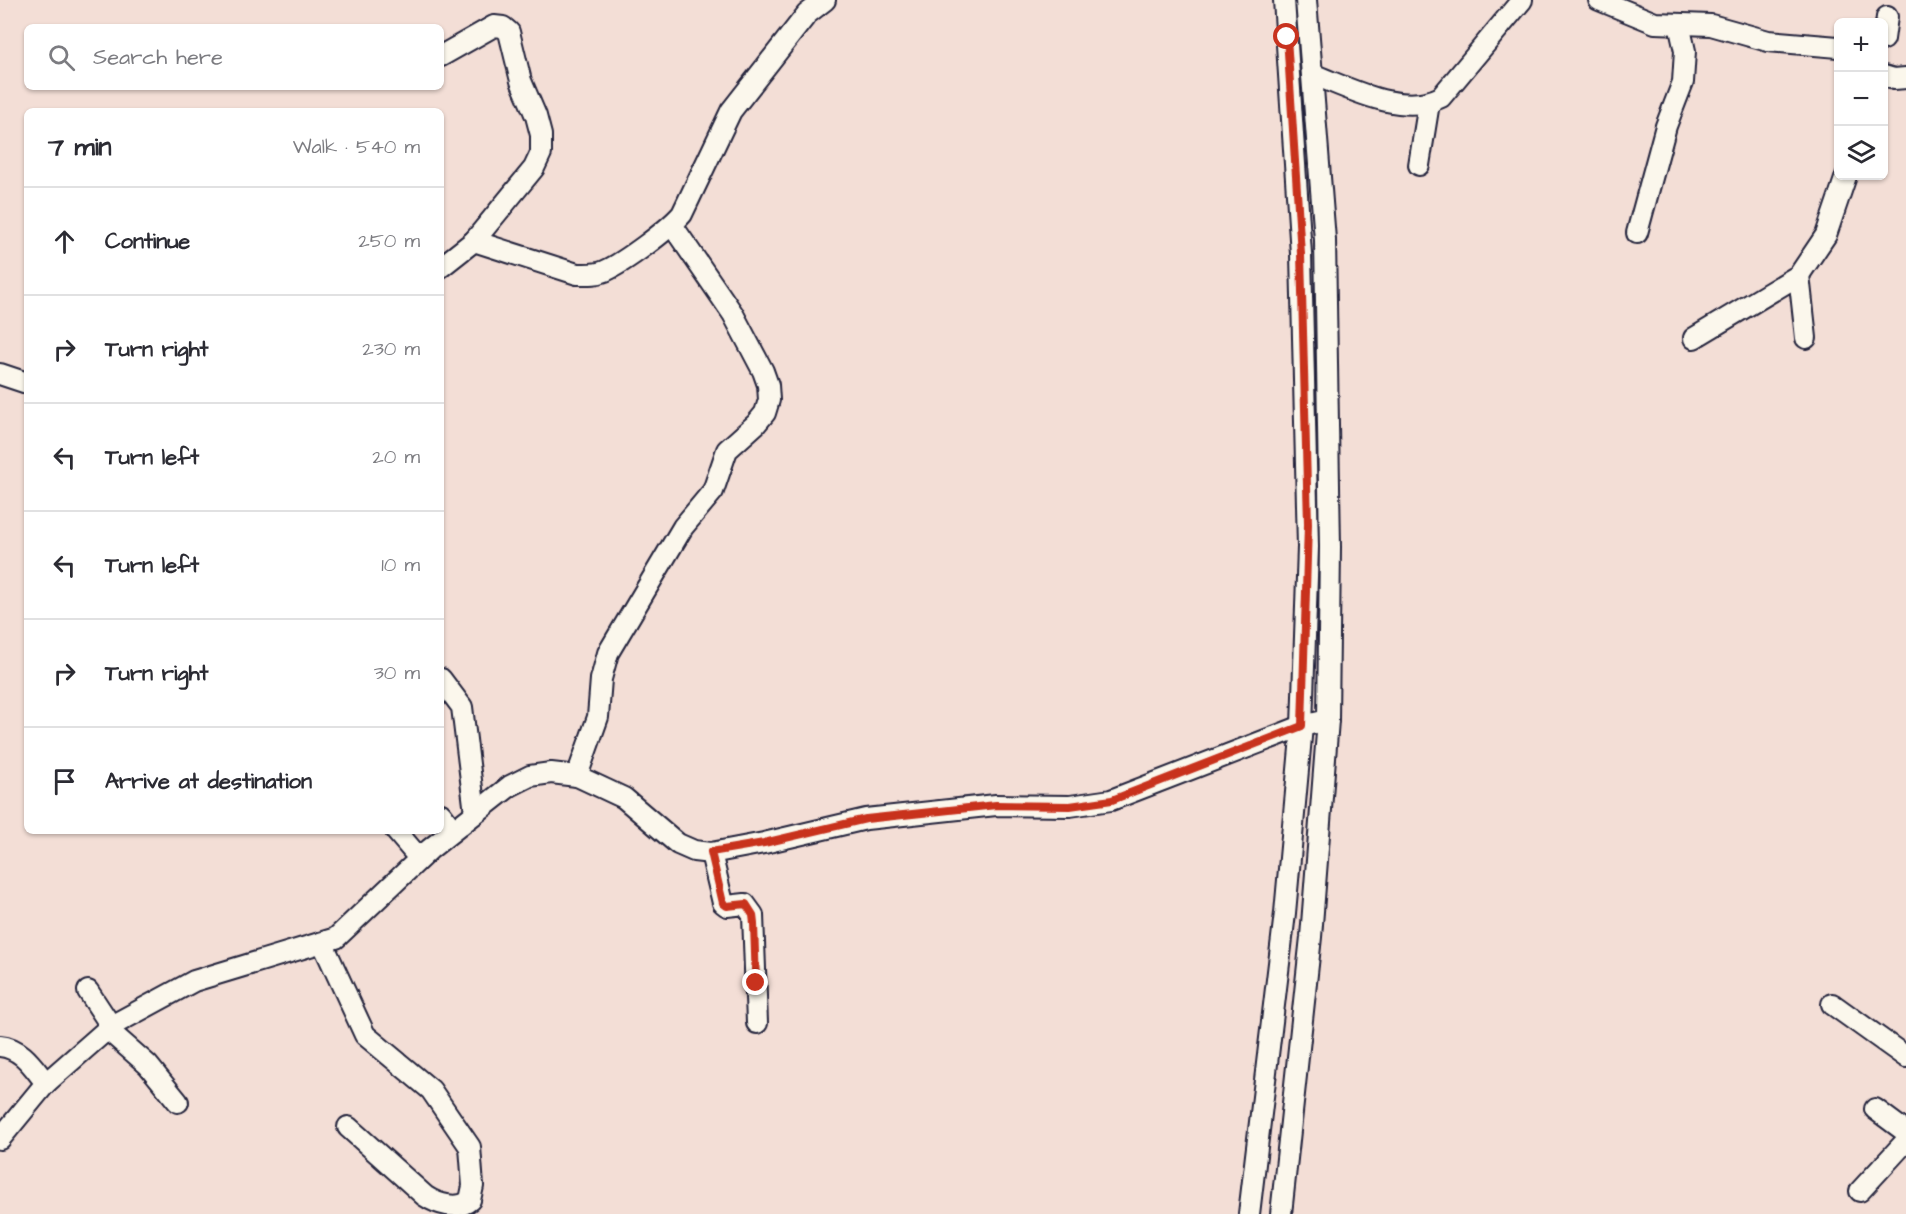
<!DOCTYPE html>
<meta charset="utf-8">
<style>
body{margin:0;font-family:"Architects Daughter",sans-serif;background:#f7f7f7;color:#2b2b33}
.controls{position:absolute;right:18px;top:18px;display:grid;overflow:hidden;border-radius:9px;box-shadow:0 2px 4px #0004}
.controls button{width:54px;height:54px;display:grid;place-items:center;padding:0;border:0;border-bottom:2px solid #e1e1e2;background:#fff;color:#2b2b33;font:30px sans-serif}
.stop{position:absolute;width:18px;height:18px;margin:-14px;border:4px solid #c8321e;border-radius:50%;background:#fff}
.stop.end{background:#c8321e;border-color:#fff;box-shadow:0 2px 6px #0008}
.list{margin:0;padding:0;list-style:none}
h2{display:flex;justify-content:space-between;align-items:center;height:78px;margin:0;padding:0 24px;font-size:26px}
h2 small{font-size:20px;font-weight:400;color:#7c7c81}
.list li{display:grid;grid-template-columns:39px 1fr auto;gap:18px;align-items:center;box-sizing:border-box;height:108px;padding:0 24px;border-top:2px solid #e1e1e2}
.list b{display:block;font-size:22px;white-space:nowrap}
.list em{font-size:20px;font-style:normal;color:#7c7c81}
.icon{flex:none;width:33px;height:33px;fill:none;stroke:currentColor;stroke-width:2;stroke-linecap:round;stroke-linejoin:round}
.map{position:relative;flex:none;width:1906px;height:1214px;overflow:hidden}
.search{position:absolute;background:#fff;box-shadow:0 2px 4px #0004;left:24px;top:24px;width:420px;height:66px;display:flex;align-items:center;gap:15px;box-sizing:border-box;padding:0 21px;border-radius:9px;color:#7c7c81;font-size:22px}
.panel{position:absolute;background:#fff;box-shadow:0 2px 4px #0004;left:24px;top:108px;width:420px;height:726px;border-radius:9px}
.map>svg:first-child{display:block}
</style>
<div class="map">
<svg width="1906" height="1214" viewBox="0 0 1906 1214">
<rect width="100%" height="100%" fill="#f3ded6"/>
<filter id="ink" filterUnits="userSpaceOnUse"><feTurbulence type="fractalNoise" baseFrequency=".0167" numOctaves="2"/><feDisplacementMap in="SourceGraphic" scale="12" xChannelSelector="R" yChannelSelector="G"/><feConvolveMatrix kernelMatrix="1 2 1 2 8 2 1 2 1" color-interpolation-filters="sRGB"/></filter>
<g filter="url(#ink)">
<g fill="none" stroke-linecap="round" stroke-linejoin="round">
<defs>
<g id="minor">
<polyline points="1599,0 1655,23 1711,25 1768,41 1838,47"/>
<polyline points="1884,39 1887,17"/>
<polyline points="441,56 494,26 503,27 509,32 521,81 536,116 541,135 541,153 534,168 474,241 441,267"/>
<path d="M1312,74C1349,88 1402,117 1441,97L1522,0"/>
<polyline points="1884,76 1894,79 1906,78"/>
<polyline points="1419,165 1429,103"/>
<polyline points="1637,233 1666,126 1683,82 1685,51 1679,24"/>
<path d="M474,241L577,274C587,274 596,275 605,271C625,262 668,230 682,214L731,111L807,14L825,0"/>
<polyline points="1799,275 1806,338"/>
<polyline points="1694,338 1799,275 1826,235 1846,176"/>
<polyline points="0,374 27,383"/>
<polyline points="441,679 462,707 475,813"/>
<polyline points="577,776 598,717 601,679 608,653 683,527 713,491 727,450 756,424 765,413 769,400 768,385 763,371 733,314 672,225"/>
<polyline points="441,814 453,830"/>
<polyline points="396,831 419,858"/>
<polyline points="711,853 723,903 727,906 745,904 753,915 757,1023"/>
<path d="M323,944L365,1035L431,1090L470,1147L473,1186L470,1200C458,1211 437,1204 425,1196L348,1127"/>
<polyline points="88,991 111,1026"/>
<polyline points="1832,1004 1906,1057"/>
<polyline points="107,1029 148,1065 178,1102"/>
<path d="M0,1046C22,1048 33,1067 46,1083"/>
<polyline points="1875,1109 1906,1132"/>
<polyline points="0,1139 46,1083 111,1026 194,981 336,938 430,849 510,786 530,776 551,773 577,776 624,798 678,844 694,851 711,853 764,843 866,819 996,805 1070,806 1111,800 1302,726 1328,720"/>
<polyline points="1860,1191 1906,1141"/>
<polyline points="1249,1214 1285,913 1302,726 1308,547 1301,254 1284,0"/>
<polyline points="1281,1214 1311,937 1328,720 1330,547 1325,240 1306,0"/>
</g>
</defs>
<!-- minor casing -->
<use href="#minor" stroke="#22223b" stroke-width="24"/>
<!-- minor -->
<use href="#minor" stroke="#fbf7ec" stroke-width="20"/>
</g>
</g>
<g fill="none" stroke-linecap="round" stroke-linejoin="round" filter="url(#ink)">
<!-- route -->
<polyline stroke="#c8321e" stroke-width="8" points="756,983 754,924 753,915 746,904 727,906 723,903 711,852 764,843 866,819 996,805 1070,806 1112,800 1302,726 1308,524 1301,254 1287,37"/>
</g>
</svg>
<div class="controls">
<button>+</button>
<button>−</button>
<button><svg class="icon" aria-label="layers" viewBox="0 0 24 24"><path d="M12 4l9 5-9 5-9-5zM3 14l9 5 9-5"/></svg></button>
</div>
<div class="stop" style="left:1287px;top:37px"></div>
<div class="stop end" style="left:756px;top:983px"></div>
<div class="search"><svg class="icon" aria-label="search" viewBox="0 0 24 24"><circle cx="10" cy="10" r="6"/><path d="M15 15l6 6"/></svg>Search here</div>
<section class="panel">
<h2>7 min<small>Walk · 540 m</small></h2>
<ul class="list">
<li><svg class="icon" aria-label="ahead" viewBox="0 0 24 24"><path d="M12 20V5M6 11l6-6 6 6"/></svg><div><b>Continue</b></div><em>250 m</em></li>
<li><svg class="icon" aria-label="right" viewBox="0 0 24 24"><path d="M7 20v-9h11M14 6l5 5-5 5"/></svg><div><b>Turn right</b></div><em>230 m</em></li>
<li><svg class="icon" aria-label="left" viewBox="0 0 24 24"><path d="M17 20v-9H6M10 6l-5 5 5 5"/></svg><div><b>Turn left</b></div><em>20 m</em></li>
<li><svg class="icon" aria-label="left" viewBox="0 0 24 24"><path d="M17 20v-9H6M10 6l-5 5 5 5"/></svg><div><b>Turn left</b></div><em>10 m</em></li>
<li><svg class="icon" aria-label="right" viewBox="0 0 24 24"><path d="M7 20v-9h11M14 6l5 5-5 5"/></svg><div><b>Turn right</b></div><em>30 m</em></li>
<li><svg class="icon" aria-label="arrive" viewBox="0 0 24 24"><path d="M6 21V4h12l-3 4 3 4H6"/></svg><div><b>Arrive at destination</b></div></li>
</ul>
</section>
</div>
